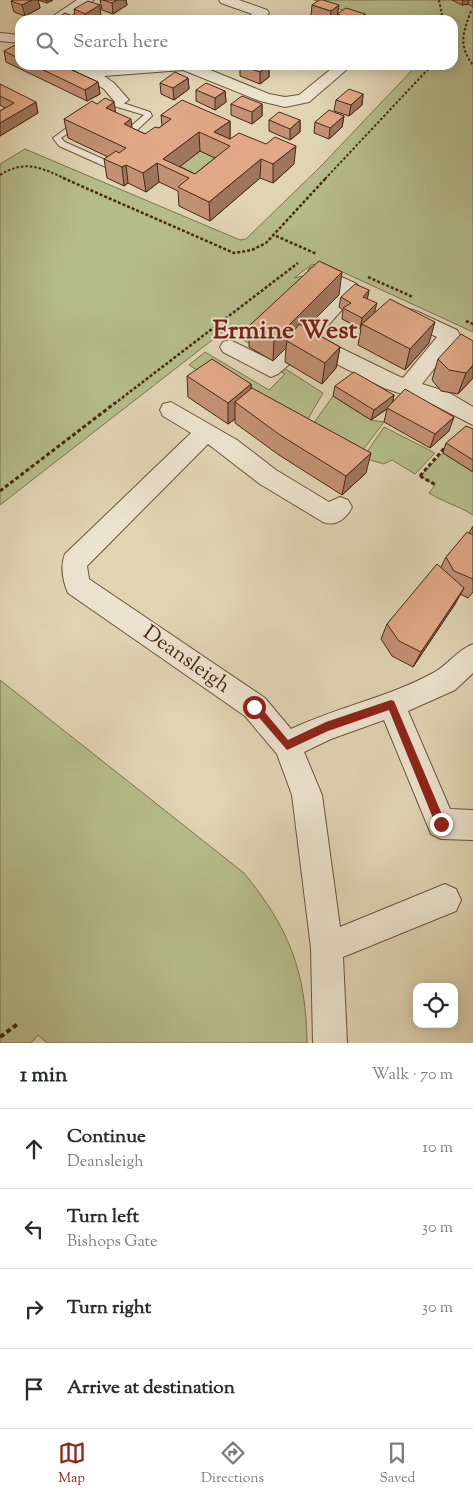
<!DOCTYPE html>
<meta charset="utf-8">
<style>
body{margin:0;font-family:"Sorts Mill Goudy",serif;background:#f2f2f3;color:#2b2b33}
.controls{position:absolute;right:15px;bottom:15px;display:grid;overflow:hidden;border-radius:10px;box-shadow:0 2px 12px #0003}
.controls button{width:45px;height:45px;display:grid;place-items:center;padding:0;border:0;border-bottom:1px solid #e1e1e2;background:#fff;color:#2b2b33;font:25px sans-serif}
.stop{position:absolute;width:15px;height:15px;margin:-11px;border:4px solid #8f2418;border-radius:50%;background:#fff}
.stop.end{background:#8f2418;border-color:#fff;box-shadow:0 1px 5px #0008}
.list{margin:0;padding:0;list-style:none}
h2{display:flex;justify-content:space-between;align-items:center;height:65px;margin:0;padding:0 20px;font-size:21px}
h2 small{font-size:16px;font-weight:400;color:#7c7c81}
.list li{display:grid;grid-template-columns:32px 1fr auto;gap:15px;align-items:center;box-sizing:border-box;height:80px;padding:0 20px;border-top:1px solid #e1e1e2}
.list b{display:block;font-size:19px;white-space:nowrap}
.list p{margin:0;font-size:16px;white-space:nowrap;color:#7c7c81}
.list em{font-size:16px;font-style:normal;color:#7c7c81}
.icon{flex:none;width:28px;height:28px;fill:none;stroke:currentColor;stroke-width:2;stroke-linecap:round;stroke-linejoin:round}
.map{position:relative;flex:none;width:473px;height:1043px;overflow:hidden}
.search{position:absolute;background:#fff;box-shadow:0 2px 12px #0003;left:15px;right:15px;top:15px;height:55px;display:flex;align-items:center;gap:12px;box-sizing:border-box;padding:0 18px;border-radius:15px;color:#7c7c81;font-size:19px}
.sheet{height:385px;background:#fff}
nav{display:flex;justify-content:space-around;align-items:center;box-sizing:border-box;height:70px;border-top:1px solid #e1e1e2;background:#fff;font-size:14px;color:#7c7c81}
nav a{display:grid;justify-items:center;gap:2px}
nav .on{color:#8f2418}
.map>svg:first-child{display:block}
</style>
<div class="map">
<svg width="473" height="1043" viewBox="0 0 473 1043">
<rect width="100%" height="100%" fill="#e0d4b3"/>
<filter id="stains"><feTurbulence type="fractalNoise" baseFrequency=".004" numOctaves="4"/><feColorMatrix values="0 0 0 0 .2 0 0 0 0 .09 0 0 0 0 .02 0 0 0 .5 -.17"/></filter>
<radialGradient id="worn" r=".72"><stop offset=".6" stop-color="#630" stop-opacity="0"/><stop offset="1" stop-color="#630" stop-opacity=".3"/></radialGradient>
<!-- green -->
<g fill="#b5bc8b" stroke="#7e7250">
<polygon points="314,0 473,0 473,332 323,263 311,265 294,278 303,276 251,344 239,338 242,333 229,327 0,505 0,164 25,149 240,240 246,239 321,166 417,65 453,65 453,20 384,20 335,8"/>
<polygon points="200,151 231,164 196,192 165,178"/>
<polygon points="205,352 269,390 285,374 276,369 281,366 323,393 302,429 251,405 189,365"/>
<polygon points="333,396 371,420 384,422 351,466 304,437"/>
<polygon points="384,427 435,453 415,474 392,460 384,464 370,460 365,455"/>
<path d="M443,453L473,472V515C457,505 445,503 429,493L435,485L420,476Z"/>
<path d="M0,680L244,873C289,928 306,971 307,1043H47L38,1035L31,1043H0Z"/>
</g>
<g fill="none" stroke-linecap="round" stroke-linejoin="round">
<defs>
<g id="lane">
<polygon points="114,102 120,102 150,112 152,116 137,130 131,130 131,126 144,115 114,106"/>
<polygon points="76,121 83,123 61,138 65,142 112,163 112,167 106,167 59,146 53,138"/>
</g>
<g id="street">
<polygon points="77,0 94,0 64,20 47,20"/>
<polygon points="219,0 239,0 267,10 269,13 262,20 246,20 252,14 221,3"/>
<polygon points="0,33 20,35 20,43 0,41"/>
<polygon points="67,65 85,65 90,68 132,65 198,65 269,94 285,97 299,95 336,65 352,65 309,102 285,107 260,101 183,70 104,76 114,83 129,100 121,105 116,103 104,89"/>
<polygon points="317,266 357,284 360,289 318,337 398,376 403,378 437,337 402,321 399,316 402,311 409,309 416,311 457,330 460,335 457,340 422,384 448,392 473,407 473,425 432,404 384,388 307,349 278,374 271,377 223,352 220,347 223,342 230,340 269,359 298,334 337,291 310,276 308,272 310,268"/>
<path d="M171,402L237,440L276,470L329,502L340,497L348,500L352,507C346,519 336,527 323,522L260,484L208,444L87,566L89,579L265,698L291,729C338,707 389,697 433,673C448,665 457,650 473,644V673L455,690L408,711L450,809L473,810V840L441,839L431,834L384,720L331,739L304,752L322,795L340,927L445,884L456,889L461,900L456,911L343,957L347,1043H313L311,948L292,795L277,754L245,716L68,593C63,581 60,566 65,554L191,433L163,416L160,410L163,404Z"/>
</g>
</defs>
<!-- lane casing -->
<use href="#lane" stroke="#6d533c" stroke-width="2"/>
<!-- street casing -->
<use href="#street" stroke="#6d533c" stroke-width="2"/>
<!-- path-far3 -->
<g stroke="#472814" stroke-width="2" stroke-dasharray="2.5 2" stroke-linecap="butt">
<polyline points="439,0 443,20"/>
<path d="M471,11C463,32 458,46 473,65"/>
<path d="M0,175C25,159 42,168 66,179"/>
<polyline points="325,179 432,65"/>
</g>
<!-- path-far2 -->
<g stroke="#472814" stroke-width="2.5" stroke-dasharray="3 2" stroke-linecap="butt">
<polyline points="63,178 234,253 252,250 266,243 326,178"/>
<polyline points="276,236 317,254"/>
<polyline points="368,277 413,297"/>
<polyline points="466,321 473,324"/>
<polyline points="114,404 298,263"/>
</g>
<!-- path-far1 -->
<g stroke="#472814" stroke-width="3" stroke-dasharray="4 2.5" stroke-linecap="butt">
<polyline points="420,476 436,485"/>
<polyline points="420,476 447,445"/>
<polyline points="0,491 115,403"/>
</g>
<!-- path -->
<polyline stroke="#472814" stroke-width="4" stroke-dasharray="5 3" stroke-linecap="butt" points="0,1037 19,1023"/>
<!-- lane -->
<use href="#lane" fill="#ebe3ce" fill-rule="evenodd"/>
<!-- street -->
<use href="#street" fill="#ebe3ce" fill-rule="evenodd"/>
</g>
<!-- wall -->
<g fill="#c29074" stroke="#472814" fill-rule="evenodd">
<polygon points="13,0 38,0 40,8 25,16 14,12 11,1"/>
<polygon points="38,0 53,0 47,3"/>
<polygon points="100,0 126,0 127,5 113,14 102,10"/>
<polygon points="452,0 473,0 473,7 468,4 462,5"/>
<polygon points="312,5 338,13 365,14 364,20 337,20 337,17 333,20 323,20 311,16"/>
<polygon points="74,9 101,16 95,20 54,20 75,17"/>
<polygon points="20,45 20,65 61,65 98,82 100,94 87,101 6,62 4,51"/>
<polygon points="240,65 269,65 269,77 260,84 240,76"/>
<polygon points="188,78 189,89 174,100 161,94 160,83"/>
<polygon points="0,84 38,113 0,136 0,111 5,108 0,105"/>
<polygon points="196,90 225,91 226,102 215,110 196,101"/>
<polygon points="363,94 362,105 349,116 334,111 336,100"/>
<polygon points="231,104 262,104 262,116 252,124 231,115"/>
<path d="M116,112L132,128L145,134L159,128L162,126L161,115L230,121V139L294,164L273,183L260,178L210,221L179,206L178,191L159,182L146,192L128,183L124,186L107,178L104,159L108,157L68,138L64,119ZM200,151L215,158L195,174L179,166Z"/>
<polygon points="344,116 342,127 329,139 314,133 315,122"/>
<polygon points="269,120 300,120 300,132 290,140 269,131"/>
<polygon points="369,290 367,299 375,312 429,343 405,370 358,345 361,329 342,319 343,310 339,307 341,297"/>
<polygon points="339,295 306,328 340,347 336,368 322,384 285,362 286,348 273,361 249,347 249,326"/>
<polygon points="473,341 473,378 458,394 441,391 432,380 438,359"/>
<polygon points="187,376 251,384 251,389 366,473 342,495 279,455 235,423 235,419 228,424 188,397"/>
<polygon points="335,386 394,395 392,403 449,431 430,448 384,422 387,409 371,420 333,396"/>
<polygon points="473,429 473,472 443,453 446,443"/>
<polygon points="473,526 473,592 468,598 460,594 455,604 413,667 392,656 381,639 387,624 441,567 446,557 469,533"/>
</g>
<!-- shaded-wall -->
<g fill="#9e765e" stroke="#472814">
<polygon points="32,0 38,0 40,8 25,16 22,5"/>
<polygon points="46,0 53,0 47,3"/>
<polygon points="117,0 126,0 127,5 113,14 112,3"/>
<polygon points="463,0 469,0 468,4 462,5"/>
<polygon points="100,5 101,16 95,20 86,20 85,14"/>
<polygon points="339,5 337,17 333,20 330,20 331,11"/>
<polygon points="365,14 364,20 357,20"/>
<polygon points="269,65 269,77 260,84 260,72"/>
<polygon points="188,78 189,89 174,100 173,88"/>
<polygon points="98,82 100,94 87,101 85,90"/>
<polygon points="225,91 226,102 215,110 215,98"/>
<polygon points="363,94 362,105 349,116 351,105"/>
<polygon points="36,102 38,113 0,136 0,123"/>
<polygon points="114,102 117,121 106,108"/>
<polygon points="262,104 262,116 252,124 252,112"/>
<polygon points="344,116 342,127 329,139 330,128"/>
<polygon points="131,119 133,138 124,124"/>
<polygon points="300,120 300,132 290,140 290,129"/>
<polygon points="230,121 230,139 214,132"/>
<polygon points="199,132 200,151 174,171 163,159"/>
<polygon points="296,146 294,164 273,183 273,164"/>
<polygon points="261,159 260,178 210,221 209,202"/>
<polygon points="157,163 159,182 146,192 143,173"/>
<polygon points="126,165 128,183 124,186 122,167"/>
<polygon points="342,272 339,295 291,343 287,341 286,348 273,361 274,340"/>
<polygon points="369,290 367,301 363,297"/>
<polygon points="377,303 374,314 362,324 360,329 362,318"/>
<polygon points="435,322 429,343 405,370 410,349"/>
<polygon points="340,347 336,368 322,384 325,363"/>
<polygon points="473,365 473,378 458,394 466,373"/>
<polygon points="251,384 251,405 235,402 235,419 228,424 228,403"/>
<polygon points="394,395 392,405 371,420 374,410"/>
<polygon points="454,417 449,431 430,448 435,434"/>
<polygon points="371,453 366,473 342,495 346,476"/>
<polygon points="464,588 455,604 413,667 421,652"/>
</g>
<!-- building -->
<g fill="#e1a887" stroke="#472814" fill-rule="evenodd">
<polygon points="13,0 32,0 22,5 11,1"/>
<polygon points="103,0 117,0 112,3"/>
<polygon points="319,0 323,0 339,5 331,11 312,5"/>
<polygon points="88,1 100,5 85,14 74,9"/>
<polygon points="346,8 365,14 356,20 337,14"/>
<polygon points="65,13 77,18 73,20 54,20"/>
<polygon points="186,17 194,20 182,20"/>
<polygon points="375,17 383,20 371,20"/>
<polygon points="17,44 20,45 20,59 4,51"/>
<polygon points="33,65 61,65 98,82 85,90"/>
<polygon points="240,65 269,65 260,72"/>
<polygon points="175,72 188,78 173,88 160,83"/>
<polygon points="206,83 225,91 215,98 196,90"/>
<polygon points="0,84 36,102 0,123 0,111 14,103 0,96"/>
<polygon points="349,89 363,94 351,105 336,100"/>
<polygon points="242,96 262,104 252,112 231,104"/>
<path d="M105,98L114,102L106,108L131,119L124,124L145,134L155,127L159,128L171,119L161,115L182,100L230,121L214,132L230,139L239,133L266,144L275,137L296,146L273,164L261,159L209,202L178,187L189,178L157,163L143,173L126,165L122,167L104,159L116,151L119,153L126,148L64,119L92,101L97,104ZM199,132L230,146L195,174L163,159Z"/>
<polygon points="329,110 344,116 330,128 315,122"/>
<polygon points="279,112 300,120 290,129 269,120"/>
<polygon points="319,261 342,272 274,340 249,326"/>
<polygon points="355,284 369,290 363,297 377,303 362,318 343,308 351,303 341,297"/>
<polygon points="390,299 435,322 410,349 362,324"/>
<polygon points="299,324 340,347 325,363 287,341"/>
<polygon points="461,334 473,341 473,365 466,373 449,370 438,359"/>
<polygon points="212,359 251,384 228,403 187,376"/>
<polygon points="354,372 394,395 374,410 335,386"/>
<polygon points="252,388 371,453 346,476 280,435 235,402"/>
<polygon points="405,389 454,417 435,434 387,408"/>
<polygon points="466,426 473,429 473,460 446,443"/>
<polygon points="467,532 473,535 473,579 454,571 446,557"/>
<polygon points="437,564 464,588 421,652 399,641 387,624"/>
</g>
<!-- route -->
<polygon fill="#8f2418" points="391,700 394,701 446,824 441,829 437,828 389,710 328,731 287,750 250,707 254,703 258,704 288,740 326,722"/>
<g text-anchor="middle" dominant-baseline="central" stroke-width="4" stroke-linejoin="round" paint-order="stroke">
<!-- street labels -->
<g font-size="21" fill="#472814" stroke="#ebe3ce">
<text transform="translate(186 660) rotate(35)">Deansleigh</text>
</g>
<!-- district labels -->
<g font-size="26" font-weight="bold" fill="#7a1f14" stroke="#ebe3ce">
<text x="285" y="331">Ermine West</text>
</g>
</g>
<rect width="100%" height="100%" filter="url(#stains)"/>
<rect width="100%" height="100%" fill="url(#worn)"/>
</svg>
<div class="controls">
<button><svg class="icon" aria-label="locate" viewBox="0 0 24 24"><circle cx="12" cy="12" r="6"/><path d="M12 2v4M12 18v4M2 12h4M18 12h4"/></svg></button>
</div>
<div class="stop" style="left:254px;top:707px"></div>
<div class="stop end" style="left:441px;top:824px"></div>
<div class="search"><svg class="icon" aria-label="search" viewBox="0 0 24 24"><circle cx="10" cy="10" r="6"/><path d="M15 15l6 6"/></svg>Search here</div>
</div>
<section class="sheet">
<h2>1 min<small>Walk · 70 m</small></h2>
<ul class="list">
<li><svg class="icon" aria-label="ahead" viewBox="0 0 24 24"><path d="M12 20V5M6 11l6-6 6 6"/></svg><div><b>Continue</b><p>Deansleigh</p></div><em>10 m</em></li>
<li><svg class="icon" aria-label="left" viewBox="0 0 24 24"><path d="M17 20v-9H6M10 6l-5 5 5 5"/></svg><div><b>Turn left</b><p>Bishops Gate</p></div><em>30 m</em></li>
<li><svg class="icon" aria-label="right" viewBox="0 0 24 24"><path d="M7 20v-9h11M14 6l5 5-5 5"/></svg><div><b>Turn right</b></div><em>30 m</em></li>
<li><svg class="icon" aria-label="arrive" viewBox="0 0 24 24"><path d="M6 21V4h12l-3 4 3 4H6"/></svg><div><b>Arrive at destination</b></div></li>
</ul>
</section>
<nav>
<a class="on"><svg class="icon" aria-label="map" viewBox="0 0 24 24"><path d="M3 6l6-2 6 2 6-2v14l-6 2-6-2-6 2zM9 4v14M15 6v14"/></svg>Map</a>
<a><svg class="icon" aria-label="directions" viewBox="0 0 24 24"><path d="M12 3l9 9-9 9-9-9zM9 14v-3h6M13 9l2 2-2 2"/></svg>Directions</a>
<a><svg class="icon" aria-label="saved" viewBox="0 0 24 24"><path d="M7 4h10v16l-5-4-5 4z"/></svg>Saved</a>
</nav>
